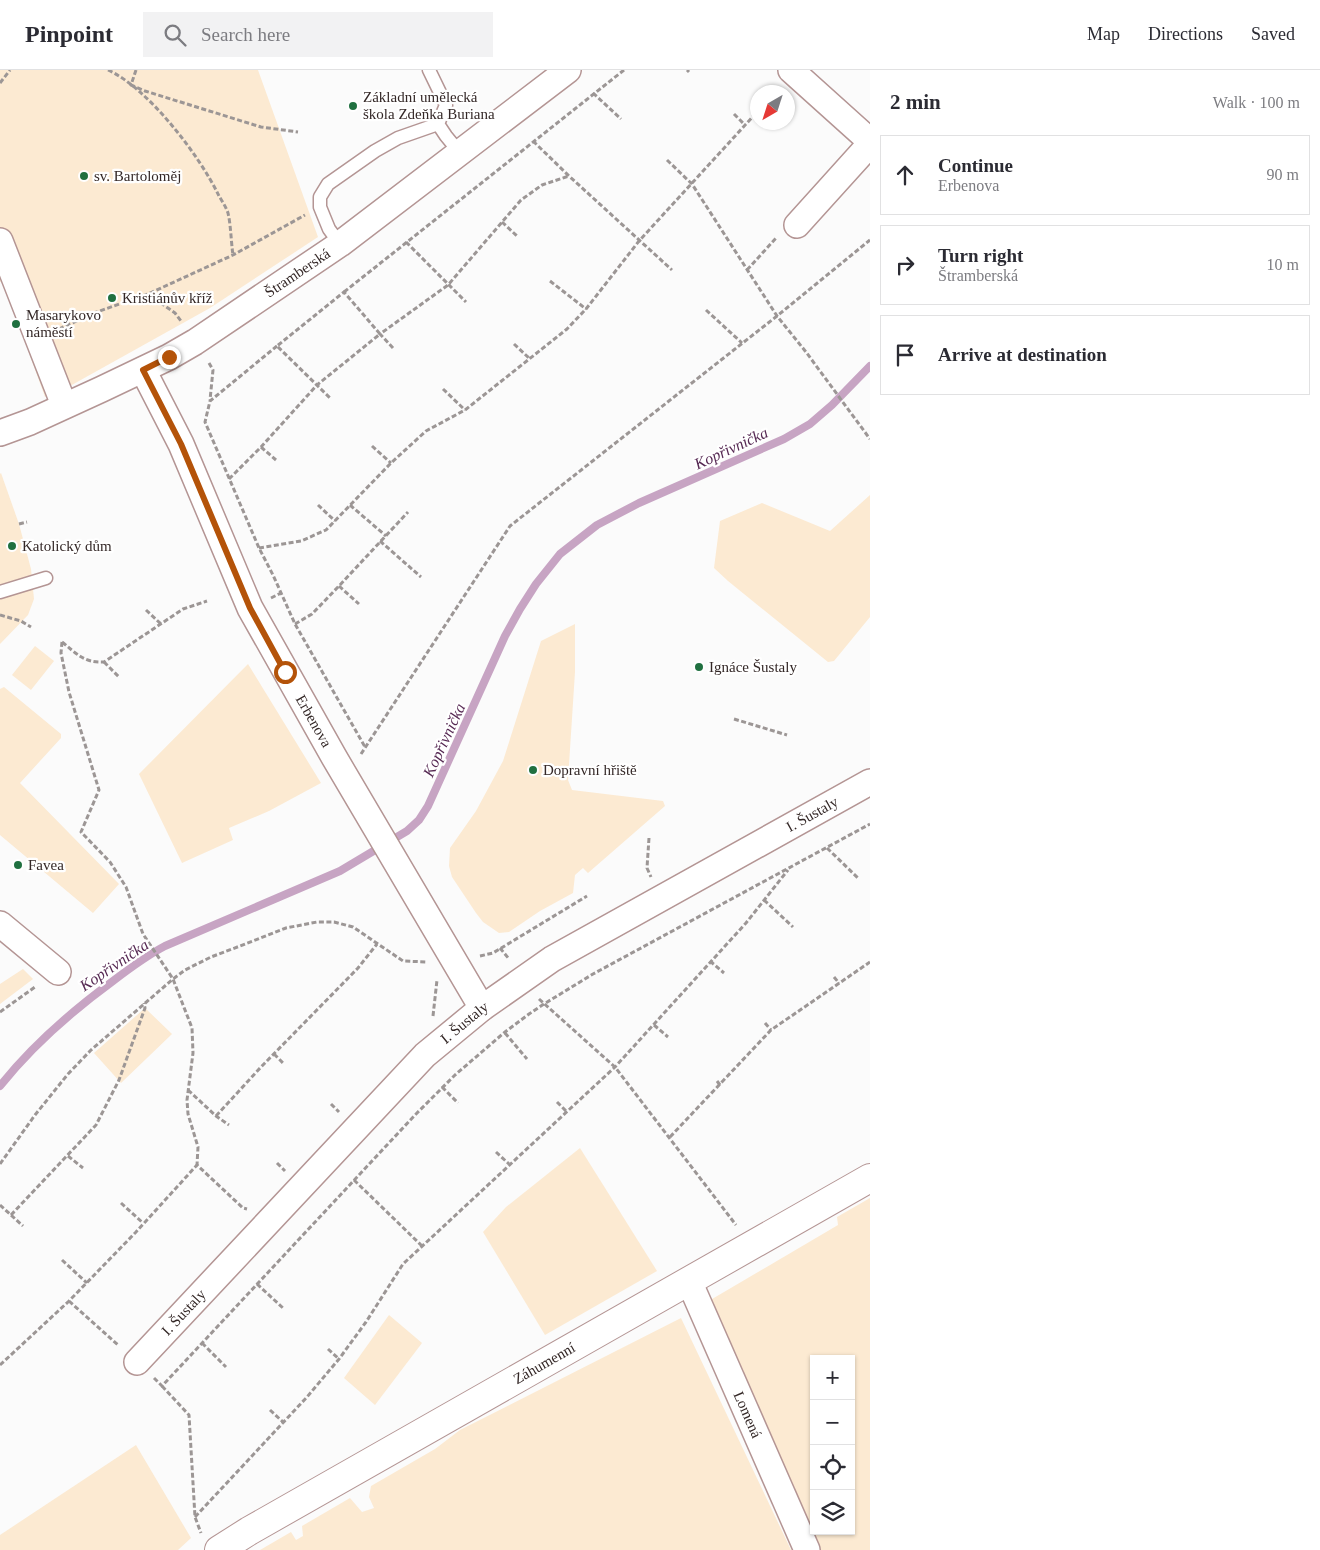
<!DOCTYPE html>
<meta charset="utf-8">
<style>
body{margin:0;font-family:Georgia,serif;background:#f2f2f3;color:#2b2b33}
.controls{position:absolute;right:15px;bottom:15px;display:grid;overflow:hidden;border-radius:0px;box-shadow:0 1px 4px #0004}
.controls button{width:45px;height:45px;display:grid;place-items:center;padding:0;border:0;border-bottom:1px solid #e1e1e2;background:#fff;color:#2b2b33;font:25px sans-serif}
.compass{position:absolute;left:750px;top:15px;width:45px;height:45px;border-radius:50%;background:#fff;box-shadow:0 1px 4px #0004;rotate:219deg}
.stop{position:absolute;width:15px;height:15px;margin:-11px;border:4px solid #b45309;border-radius:50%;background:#fff}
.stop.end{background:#b45309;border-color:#fff;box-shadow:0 1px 5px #0008}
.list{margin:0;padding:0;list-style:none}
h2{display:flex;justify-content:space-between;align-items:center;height:65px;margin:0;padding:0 20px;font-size:21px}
h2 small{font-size:16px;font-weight:400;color:#7c7c81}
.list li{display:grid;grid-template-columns:32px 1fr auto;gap:15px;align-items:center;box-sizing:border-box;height:80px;margin:0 10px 10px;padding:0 10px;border:1px solid #e1e1e2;border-radius:0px}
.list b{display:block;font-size:19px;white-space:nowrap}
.list p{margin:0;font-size:16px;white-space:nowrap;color:#7c7c81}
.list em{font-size:16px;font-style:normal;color:#7c7c81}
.icon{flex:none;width:28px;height:28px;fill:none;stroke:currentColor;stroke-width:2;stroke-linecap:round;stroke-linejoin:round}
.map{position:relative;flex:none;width:870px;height:1480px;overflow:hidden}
header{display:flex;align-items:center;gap:30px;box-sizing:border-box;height:70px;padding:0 25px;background:#fff;border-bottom:1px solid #e1e1e2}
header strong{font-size:24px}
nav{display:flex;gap:28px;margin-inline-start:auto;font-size:18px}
.search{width:350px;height:45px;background:#f2f2f3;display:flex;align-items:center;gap:12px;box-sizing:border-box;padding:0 18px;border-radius:0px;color:#7c7c81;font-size:19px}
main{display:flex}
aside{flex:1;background:#fff}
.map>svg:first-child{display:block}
</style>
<header>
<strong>Pinpoint</strong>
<div class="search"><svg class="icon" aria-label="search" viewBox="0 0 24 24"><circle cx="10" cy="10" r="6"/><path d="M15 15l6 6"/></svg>Search here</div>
<nav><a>Map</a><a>Directions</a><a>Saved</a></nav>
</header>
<main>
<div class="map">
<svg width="870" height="1480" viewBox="0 0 870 1480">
<rect width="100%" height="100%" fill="#fbfbfb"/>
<!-- green -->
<g fill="#fcead2" fill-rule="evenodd">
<polygon points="0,0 258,0 318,167 210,238 70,316 45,327 3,211 0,212"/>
<polygon points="1,403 19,454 31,499 34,529 28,545 0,574 0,404"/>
<polygon points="870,425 870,547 834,591 828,592 728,511 714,498 720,451 762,433 830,461"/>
<polygon points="575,554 575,602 568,710 572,720 663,731 665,736 588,803 583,798 575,805 573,823 540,841 509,862 499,863 483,852 476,843 452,807 449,796 450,778 476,741 503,691 541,571"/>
<polygon points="35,576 54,591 31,620 12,605"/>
<polygon points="248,594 321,713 269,741 229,758 233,770 182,793 139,704"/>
<polygon points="4,617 61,664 61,668 20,713 119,814 93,843 0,765 0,619"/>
<polygon points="23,899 33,909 0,934 0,914"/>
<polygon points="145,938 172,964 121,1013 94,983"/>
<polygon points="580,1078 657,1201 545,1265 483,1162 506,1137"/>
<path d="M870,1128V1480H820L707,1232L838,1155L837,1147ZM814,1289H851V1461H814Z"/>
<polygon points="389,1245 422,1273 375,1335 344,1308"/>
<polygon points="681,1248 791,1480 260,1480 291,1462 296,1470 303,1466 302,1456 350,1428 362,1442 374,1438 369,1427 371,1416 435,1379 460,1360"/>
<polygon points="136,1375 191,1468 178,1480 0,1480 0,1465"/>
</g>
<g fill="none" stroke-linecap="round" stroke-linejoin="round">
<!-- stream -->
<path stroke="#c7a4c3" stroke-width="8" d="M0,1016C32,976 72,941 113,911C130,898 146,886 165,876L340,801L407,761L419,750L428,736L505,566L520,539L536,514L560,484L597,455L639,433L784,369L810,354L832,335L870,296"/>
<defs>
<g id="lane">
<polyline points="429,0 446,35 438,54 446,66 460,83"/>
<polyline points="340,174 329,159 320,137 320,127 328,114 375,81 398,68 438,54"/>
<polyline points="0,522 46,508"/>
</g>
<g id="street">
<polyline points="791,0 870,71"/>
<polyline points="797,155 870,74"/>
<polyline points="0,171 64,335"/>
<path id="s1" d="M143,300L181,374L250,538L334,687L482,938"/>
<path id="s2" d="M0,363L30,352L102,319L169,287L195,272L340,174L568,0"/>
<polyline points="0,854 58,902"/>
<path id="s3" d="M689,1211L807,1480"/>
<path id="s4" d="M137,1292L425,985L482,938L552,889L870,712"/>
</g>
<g id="secondary">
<path id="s5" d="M219,1480L249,1461L870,1108"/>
</g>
</defs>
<!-- lane casing -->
<use href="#lane" stroke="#b49594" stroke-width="15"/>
<!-- street casing -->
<use href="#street" stroke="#b49594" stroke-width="28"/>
<!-- secondary casing -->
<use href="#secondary" stroke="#b49594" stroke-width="30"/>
<!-- path -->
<g stroke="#9c9695" stroke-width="3" stroke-dasharray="5 2.5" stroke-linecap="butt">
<path d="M108,0C148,18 200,86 219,126C222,131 226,137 228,143C231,156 231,172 233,185"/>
<polyline points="136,0 131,15 145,21 261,57 298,62"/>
<polyline points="687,0 689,2"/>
<polyline points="0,13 10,0"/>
<polyline points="593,23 621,49"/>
<polyline points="734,44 745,55"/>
<polyline points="533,71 569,106 672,200"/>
<polyline points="667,90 692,114 777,246 806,282 870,369"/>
<polyline points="502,152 517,166"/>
<polyline points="406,172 466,232"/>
<polyline points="747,200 777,167"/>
<polyline points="550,211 586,239"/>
<polyline points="344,222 624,0"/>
<polyline points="148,224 175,243 181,251"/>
<polyline points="706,240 742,273"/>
<polyline points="59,259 94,243 148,224 233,185 305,145"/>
<polyline points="514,274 529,288"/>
<polyline points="277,276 210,331 205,352 259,478 273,505 295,554 365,677"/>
<polyline points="393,278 380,264 448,215 521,130 542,115 569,106"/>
<polyline points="209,293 213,300 210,330"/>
<polyline points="443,319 465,340"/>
<polyline points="372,376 391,393"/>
<polyline points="261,377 276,390"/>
<polyline points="229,409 261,377 317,315 380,264 344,222 277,276 331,329"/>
<polyline points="318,435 335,451"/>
<polyline points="350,435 386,466"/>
<polyline points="19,454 27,452"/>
<polyline points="380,471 421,507"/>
<polyline points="259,478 301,471 326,460 391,393 426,361 465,340 567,259 586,239 639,171 758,41"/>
<polyline points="339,516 359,534"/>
<polyline points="271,528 281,523"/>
<polyline points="146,540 161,554"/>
<polyline points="0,545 21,551 31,557"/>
<polyline points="295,554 312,544 339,516 408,442"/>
<polyline points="62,572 61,583 69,622 99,720 81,762 110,792 126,817 143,864 173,909 192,958 193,983 187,1030 188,1044 198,1077 197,1095"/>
<path d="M62,572C77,584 84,593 104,592L183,539L207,531"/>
<polyline points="104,592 119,607"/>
<polyline points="734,649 787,665"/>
<polyline points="361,684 510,456 777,246 870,170"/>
<polyline points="649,768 647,798 651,807"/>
<polyline points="827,778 858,808"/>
<polyline points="764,830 793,857"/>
<polyline points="500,878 509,889"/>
<polyline points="480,886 493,883 587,826"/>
<polyline points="710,891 724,903"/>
<polyline points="834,907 839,913"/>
<polyline points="539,929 615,997 736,1155"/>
<polyline points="0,942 35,917"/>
<polyline points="433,946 437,910"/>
<polyline points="765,953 771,960"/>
<polyline points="654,955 668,967"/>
<polyline points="505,963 527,989"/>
<polyline points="274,984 284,994"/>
<polyline points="717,1011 720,1015"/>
<polyline points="442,1017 458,1033"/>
<polyline points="188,1020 216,1046 229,1055"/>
<polyline points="557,1032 567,1042"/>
<polyline points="331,1034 339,1042"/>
<polyline points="216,1046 261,997 358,898 377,874"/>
<polyline points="670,1067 771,960 870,892"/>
<polyline points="496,1082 509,1094"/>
<polyline points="68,1086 83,1098"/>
<polyline points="277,1093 285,1101"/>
<polyline points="0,1094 35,1045 68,1004 91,980 173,909 185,900 211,887 240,876 286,858 317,852 334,852 353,857 403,891 427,892"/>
<polyline points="354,1110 422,1176"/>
<polyline points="121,1133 143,1153"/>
<polyline points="0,1135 23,1156"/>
<polyline points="11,1145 96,1055 119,1010 145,938 144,933"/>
<polyline points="62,1190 87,1213"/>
<polyline points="257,1214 283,1238"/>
<polyline points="69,1231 118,1275"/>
<polyline points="202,1273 226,1297"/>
<polyline points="328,1279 339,1289"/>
<polyline points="0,1295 69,1231 136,1162 197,1095 243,1138 247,1139"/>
<polyline points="154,1308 162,1316 415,1045 455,1005 505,962 529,944 544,934 593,904 870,754"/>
<polyline points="162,1316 189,1345 195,1447 201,1463"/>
<polyline points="270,1340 283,1352"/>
<polyline points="195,1447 307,1327 339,1289 366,1252 403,1194 615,997 746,853 788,800"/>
</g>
<!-- lane -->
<use href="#lane" stroke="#fff" stroke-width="12"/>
<!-- street -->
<use href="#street" stroke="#fff" stroke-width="25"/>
<!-- secondary -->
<use href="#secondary" stroke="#fff" stroke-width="28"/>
</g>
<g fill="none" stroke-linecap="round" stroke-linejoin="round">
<!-- route -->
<polyline stroke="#b45309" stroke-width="6" points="169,287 143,300 181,374 250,538 285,602"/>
</g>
<!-- markers -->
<g fill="#207040" stroke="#fff" stroke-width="2">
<circle cx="353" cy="36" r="5"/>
<circle cx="84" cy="106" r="5"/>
<circle cx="112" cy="228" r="5"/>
<circle cx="16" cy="254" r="5"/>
<circle cx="12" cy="476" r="5"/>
<circle cx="699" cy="597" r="5"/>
<circle cx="533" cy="700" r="5"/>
<circle cx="18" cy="795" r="5"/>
</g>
<g text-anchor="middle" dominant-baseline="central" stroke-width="4.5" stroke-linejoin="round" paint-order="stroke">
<!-- poi labels -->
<g font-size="15" fill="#342827" stroke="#fff" text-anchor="start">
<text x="363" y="27">Základní umělecká<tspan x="363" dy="17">škola Zdeňka Buriana</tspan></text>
<text x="94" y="106">sv. Bartoloměj</text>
<text x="122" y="228">Kristiánův kříž</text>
<text x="26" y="245">Masarykovo<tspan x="26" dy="17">náměstí</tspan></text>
<text x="22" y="476">Katolický dům</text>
<text x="709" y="597">Ignáce Šustaly</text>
<text x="543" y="700">Dopravní hřiště</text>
<text x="28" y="795">Favea</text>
</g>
<!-- street labels -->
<g font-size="15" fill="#342827" stroke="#fff">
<text stroke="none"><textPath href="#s2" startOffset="339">Štramberská</textPath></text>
<text stroke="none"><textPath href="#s1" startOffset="391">Erbenova</textPath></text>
<text stroke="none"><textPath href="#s4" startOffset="878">I. Šustaly</textPath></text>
<text stroke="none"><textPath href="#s4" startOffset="472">I. Šustaly</textPath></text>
<text stroke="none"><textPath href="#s4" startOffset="68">I. Šustaly</textPath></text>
<text stroke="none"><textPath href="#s5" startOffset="375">Záhumenní</textPath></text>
<text stroke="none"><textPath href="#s3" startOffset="146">Lomená</textPath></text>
</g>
<!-- water labels -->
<g font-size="16" font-style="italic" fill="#562953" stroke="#fff">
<text transform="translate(731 378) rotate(-25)">Kopřivnička</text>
<text transform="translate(444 670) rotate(-65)">Kopřivnička</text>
<text transform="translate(114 895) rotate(-34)">Kopřivnička</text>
</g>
</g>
</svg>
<div class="controls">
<button>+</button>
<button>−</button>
<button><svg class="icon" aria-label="locate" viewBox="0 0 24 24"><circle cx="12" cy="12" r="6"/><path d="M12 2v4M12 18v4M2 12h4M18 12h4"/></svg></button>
<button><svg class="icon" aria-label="layers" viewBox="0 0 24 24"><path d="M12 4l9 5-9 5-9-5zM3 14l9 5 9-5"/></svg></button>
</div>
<svg class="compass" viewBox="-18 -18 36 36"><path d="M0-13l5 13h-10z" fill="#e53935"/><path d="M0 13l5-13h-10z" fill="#7c7c81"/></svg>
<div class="stop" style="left:285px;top:602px"></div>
<div class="stop end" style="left:169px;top:287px"></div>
</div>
<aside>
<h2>2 min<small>Walk · 100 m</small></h2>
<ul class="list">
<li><svg class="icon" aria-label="ahead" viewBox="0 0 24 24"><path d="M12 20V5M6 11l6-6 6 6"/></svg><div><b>Continue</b><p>Erbenova</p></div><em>90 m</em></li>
<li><svg class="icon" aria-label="right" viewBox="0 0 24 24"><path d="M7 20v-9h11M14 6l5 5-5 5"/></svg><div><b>Turn right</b><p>Štramberská</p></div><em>10 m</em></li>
<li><svg class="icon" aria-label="arrive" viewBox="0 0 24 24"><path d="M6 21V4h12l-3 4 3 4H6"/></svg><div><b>Arrive at destination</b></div></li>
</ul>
</aside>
</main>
